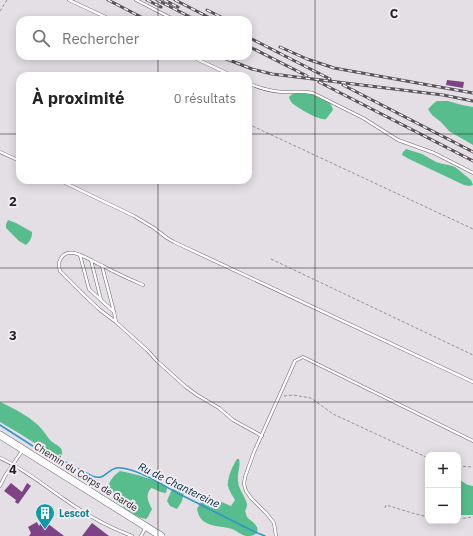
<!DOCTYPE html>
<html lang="fr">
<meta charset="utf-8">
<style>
body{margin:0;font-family:"IBM Plex Sans",sans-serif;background:#f2f2f2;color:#222}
.controls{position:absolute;right:12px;bottom:12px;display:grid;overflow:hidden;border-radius:8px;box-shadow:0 2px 10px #0003}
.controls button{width:36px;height:36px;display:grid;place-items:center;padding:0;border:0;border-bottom:1px solid #e0e0e0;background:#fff;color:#222;font:20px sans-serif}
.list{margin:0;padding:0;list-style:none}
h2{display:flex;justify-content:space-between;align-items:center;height:52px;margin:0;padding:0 16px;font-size:17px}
h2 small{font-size:13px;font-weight:400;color:#767676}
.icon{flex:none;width:22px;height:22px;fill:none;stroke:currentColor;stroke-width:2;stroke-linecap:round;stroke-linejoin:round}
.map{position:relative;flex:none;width:473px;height:536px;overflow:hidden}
.search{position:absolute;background:#fff;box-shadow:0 2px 10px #0003;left:16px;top:16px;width:236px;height:44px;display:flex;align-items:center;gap:10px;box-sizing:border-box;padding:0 14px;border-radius:12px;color:#767676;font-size:15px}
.panel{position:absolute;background:#fff;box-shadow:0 2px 10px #0003;left:16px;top:72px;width:236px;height:112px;border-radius:12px}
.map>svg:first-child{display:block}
</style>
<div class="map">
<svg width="473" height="536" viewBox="0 0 473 536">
<rect width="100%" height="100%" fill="#e4dee5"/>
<!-- forest -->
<g fill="#57bd8d">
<path d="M307,92C317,96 331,98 333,110L326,119C319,121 298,108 292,103C291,102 289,98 289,97C293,92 300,93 307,92Z"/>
<polygon points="437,101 448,101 462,105 473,107 473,145 449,131 441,122 432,115 428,109 433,104"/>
<polygon points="406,149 422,154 436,162 443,164 449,165 455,167 471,180 473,185 469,186 464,185 409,159 402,155 403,152"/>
<path d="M8,220L16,223L32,232C32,238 30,241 26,245L19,241L6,228V224Z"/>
<path d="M0,402C13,408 27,415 38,425C43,430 46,435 50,440C56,446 64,446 62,456L60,457L41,447L17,432L0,422Z"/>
<path d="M237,459H239C241,466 237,473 238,481C238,489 248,501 247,505C247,507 246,509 245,511C246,513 246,515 247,517C250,521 260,525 257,532C255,536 250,536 246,536C241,535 237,531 232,529C222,526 210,527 202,520C199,517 198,513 197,509L201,502L209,500L219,501L231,506L235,500C233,496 229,491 228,486C227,478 233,465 237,459Z"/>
<path d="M120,471C137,474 153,479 167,487V489L166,493C160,493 156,489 151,488C145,495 148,502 152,509L148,517L146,519C143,518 140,518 137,516C129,512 112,500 109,491C106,484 114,475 120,471Z"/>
<polygon points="461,481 468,485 473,486 473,515 458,515 458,482"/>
<path d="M181,483L185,487L182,501L177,509L170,506L167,501C170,494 173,484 181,483Z"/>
</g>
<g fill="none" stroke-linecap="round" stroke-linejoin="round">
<!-- stream -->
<path stroke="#2e97cb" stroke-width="1.5" d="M0,425L36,448L52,455L92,476C105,481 105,471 116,468C120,467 127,469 131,470C149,475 165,487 181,495C206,507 230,520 255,532L265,536"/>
</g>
<!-- building -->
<g fill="#7e4384">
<polygon points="447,80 464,82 463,88 446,85"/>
<polygon points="11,483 22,492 27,483 31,486 18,504 15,502 16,500 4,491"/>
<polygon points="43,520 64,536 29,536 31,533 28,527 37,522 39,526"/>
<polygon points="92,523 109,536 82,536"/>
</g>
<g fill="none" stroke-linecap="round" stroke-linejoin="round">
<defs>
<g id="lane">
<polyline points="69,0 112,20"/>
<polyline points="136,0 175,20"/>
<polyline points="190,56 233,76"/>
<path d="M248,83C259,88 270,91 282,92C292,92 303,91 313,93L363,118L398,140L434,153L473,173"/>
<polyline points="0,152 20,161"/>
<polyline points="59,180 134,216 154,228 167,238 174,242 473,382"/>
<polyline points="80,255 89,289 114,312"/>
<polyline points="91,260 101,300"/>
<polyline points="102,266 114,312 116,322"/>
<path d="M143,285C129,279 116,273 103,266C93,262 84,255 74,253C62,251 57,261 60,271L85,296L100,310L116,322L148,351L157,361L186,387L197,395L219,408L233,420L262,436"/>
<path d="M0,458C23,468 43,485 64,499C85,514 108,527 132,536"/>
<polyline points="0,486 5,476 22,451"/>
<polyline points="141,536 146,527"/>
<polyline points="276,536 274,523 267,514 251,498 246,491 244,484 245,477 254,452 295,361 303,357 473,441"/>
</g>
<polyline id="secondary" points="0,435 161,536"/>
</defs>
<!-- lane casing -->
<use href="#lane" stroke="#6c676d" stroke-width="3.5"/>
<!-- secondary casing -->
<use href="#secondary" stroke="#6c676d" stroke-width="8"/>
<!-- path -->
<g stroke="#959096" stroke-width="1" stroke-dasharray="3 2" stroke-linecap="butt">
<polyline points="0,11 7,0"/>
<polyline points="248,124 473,229"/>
<polyline points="271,259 473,355"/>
<polyline points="284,396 293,395 311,398 333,414 428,458"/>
<polyline points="458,466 473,467"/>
<polyline points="385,508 386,505 412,513 428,517"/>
<polyline points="458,519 473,517"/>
</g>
<!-- lane -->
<use href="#lane" stroke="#fff" stroke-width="2.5"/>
<!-- secondary -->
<use href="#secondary" stroke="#fff" stroke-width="7"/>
<defs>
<g id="rail">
<polyline points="108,0 147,20"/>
<polyline points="147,0 161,7"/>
<polyline points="157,0 196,20"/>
<polyline points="164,0 178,7"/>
<polyline points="175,0 214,20"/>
<polyline points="207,10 227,20"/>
<polyline points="248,37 330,79"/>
<polyline points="248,46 307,76"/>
<polyline points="280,47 307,59 334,68 473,93"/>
<polyline points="219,56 252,69 272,74 443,95 473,101"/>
<polyline points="319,82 473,161"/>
<polyline points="343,85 473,152"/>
</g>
</defs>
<!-- rail casing -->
<use href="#rail" stroke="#575357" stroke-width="3"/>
<!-- rail -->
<use href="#rail" stroke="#f1ebf2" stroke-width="1.5" stroke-dasharray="4.5" stroke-linecap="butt"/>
</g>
<!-- grid -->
<path fill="none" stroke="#232023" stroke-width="1" stroke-opacity="0.55" d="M158,0V20M315,0V536M158,56V76M0,134H20M248,134H473M158,180V536M0,268H473M0,402H473"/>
<!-- icons -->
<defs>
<symbol id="building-pin" viewBox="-11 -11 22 30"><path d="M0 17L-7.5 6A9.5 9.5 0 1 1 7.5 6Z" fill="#0f9aa8" stroke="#f1ebf2"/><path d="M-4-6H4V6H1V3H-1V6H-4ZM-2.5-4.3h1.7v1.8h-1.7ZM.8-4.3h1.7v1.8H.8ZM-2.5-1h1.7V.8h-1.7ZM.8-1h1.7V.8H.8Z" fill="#fff"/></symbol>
</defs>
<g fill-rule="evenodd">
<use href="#building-pin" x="34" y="502" width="22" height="30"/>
</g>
<g text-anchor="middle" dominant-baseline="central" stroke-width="4" stroke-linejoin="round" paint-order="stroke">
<!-- street labels -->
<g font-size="10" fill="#232023" stroke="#f1ebf2">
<text transform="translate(86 477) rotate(32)">Chemin du Corps de Garde</text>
</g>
<!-- culture labels -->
<g font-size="10" font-weight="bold" fill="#0d838f" stroke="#f1ebf2" text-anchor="start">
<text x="59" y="513">Lescot</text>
</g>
<!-- water labels -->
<g font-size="11" font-style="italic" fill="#012f44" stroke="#f1ebf2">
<text transform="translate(179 485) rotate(26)">Ru de Chantereine</text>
</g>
</g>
<g font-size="13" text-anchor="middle" font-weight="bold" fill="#232023" stroke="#f1ebf2" stroke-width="4" stroke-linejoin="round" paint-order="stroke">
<text x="394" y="18">C</text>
<text x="13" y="206">2</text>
<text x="13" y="340">3</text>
<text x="13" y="474">4</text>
</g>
</svg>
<div class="controls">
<button>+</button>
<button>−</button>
</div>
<div class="search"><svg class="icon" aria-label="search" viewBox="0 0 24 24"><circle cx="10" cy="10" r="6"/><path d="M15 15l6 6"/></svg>Rechercher</div>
<section class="panel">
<h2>À proximité<small>0 résultats</small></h2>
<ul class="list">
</ul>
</section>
</div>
